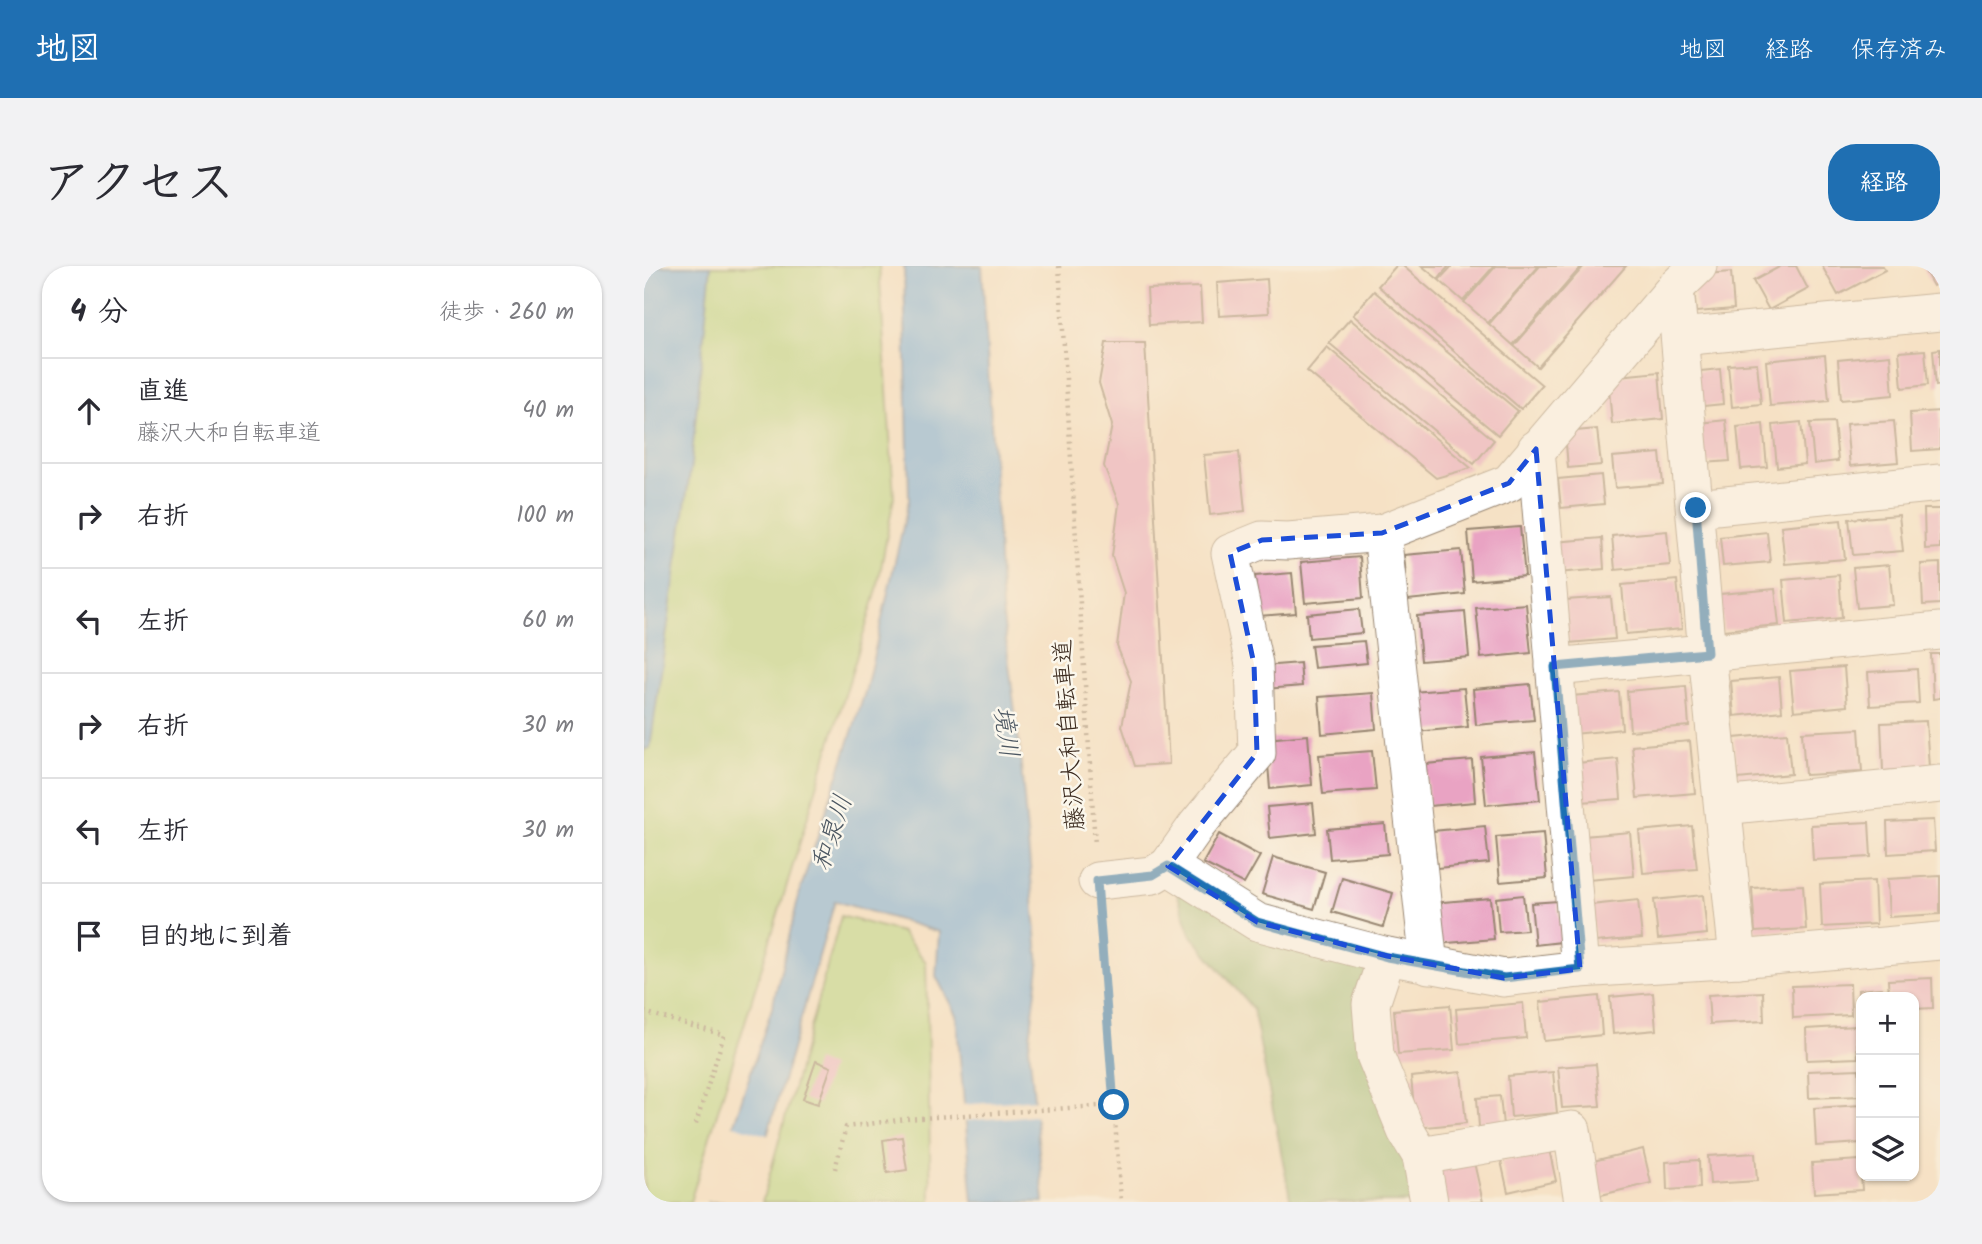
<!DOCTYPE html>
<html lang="ja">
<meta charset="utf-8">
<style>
body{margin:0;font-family:Kalam,"Klee One",sans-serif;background:#f2f2f3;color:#2b2b33}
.controls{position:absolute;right:21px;bottom:21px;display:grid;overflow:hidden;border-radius:14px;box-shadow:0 2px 5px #0004}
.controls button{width:63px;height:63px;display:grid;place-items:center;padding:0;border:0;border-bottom:2px solid #e1e1e2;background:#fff;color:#2b2b33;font:35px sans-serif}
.stop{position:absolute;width:21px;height:21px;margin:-16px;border:5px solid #1f6fb2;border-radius:50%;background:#fff}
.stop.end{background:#1f6fb2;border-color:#fff;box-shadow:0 2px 7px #0008}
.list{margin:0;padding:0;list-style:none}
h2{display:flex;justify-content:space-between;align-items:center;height:91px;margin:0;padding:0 28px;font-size:30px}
h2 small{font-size:23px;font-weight:400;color:#7c7c81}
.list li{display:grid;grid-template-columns:46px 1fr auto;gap:21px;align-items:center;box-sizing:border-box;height:105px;padding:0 28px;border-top:2px solid #e1e1e2}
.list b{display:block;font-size:26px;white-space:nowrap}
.list p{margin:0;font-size:23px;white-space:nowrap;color:#7c7c81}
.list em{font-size:23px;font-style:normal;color:#7c7c81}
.icon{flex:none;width:38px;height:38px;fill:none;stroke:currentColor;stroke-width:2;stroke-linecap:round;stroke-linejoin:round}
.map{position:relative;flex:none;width:1296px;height:936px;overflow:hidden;border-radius:28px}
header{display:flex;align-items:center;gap:42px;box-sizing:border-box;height:98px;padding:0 35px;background:#1f6fb2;color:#fff}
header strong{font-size:33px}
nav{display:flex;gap:38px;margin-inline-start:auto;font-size:24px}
.intro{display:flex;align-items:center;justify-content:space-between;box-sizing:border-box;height:168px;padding:0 42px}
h1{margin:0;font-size:49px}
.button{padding:18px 32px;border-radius:28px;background:#1f6fb2;color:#fff;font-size:24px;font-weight:700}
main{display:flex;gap:42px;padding:0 42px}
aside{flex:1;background:#fff;border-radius:28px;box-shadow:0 2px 5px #0004}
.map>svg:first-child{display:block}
</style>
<header>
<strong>地図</strong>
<nav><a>地図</a><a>経路</a><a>保存済み</a></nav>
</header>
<div class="intro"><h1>アクセス</h1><a class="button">経路</a></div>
<main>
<aside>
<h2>4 分<small>徒歩 · 260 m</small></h2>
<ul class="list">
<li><svg class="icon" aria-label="ahead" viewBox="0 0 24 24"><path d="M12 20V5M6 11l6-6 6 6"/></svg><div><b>直進</b><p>藤沢大和自転車道</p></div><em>40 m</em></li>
<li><svg class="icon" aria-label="right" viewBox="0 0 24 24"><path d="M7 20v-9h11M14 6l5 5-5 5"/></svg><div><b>右折</b></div><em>100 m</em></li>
<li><svg class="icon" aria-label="left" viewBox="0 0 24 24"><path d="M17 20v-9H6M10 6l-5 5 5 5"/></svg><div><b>左折</b></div><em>60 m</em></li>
<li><svg class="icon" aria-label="right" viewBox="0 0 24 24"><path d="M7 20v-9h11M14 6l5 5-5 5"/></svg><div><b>右折</b></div><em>30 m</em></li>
<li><svg class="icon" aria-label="left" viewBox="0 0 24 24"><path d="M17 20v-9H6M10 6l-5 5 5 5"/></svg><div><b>左折</b></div><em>30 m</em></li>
<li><svg class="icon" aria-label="arrive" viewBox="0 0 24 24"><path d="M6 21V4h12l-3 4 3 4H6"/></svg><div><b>目的地に到着</b></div></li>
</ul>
</aside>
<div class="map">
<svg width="1296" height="936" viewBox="0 0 1296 936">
<rect width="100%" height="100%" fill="#fbf7ec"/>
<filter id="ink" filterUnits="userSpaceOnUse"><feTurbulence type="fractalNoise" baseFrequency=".0143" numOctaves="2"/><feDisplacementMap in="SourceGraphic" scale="14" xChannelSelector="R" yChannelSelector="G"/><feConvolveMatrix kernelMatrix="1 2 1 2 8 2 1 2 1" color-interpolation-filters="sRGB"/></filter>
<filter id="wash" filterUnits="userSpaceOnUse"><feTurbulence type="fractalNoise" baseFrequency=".00686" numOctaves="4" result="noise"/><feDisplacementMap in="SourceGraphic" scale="28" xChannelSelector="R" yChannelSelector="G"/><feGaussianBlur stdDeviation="1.57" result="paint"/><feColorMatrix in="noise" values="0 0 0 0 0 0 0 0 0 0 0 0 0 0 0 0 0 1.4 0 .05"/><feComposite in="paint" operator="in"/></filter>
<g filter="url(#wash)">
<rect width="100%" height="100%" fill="#f5e1c5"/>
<!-- green -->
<g fill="#b3d881" stroke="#778150" stroke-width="2">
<polygon points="0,0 235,0 250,231 233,324 46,936 0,936"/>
<polygon points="197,650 257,666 282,696 287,936 118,936"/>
</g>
<!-- forest -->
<polygon fill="#8eb86f" stroke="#647146" stroke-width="2" points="524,600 743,690 727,738 785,936 647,936 609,743 547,669"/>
<!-- water -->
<g fill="#6dabe0" stroke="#546a7f" stroke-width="2">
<polygon points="0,0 67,0 47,199 6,482 0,484"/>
<polygon points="260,0 338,0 358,343 375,477 395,700 385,780 400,936 329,936 312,749 292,710 295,666 191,635 104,936 64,936 128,742 156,625 222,423 265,234"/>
</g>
<!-- pier -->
<g fill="#f5e1c5">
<polygon points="395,833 396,849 318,855 317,839"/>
<polygon points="86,858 126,870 108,936 61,935"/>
</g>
<g id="blocks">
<!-- building -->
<g fill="#e9a3c3">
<polygon points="752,0 759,0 898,119 877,143 734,20"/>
<polygon points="778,0 805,0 794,13"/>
<polygon points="808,0 850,0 819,35 795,14"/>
<polygon points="852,0 895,0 844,57 820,36"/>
<polygon points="896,0 938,0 869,79 845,58"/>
<polygon points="940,0 982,0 894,101 870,80"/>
<polygon points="1137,0 1152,0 1164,23 1125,44 1109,15"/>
<polygon points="1178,0 1239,0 1241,4 1194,29"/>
<polygon points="1278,0 1296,0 1296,16 1289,20"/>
<polygon points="1087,6 1090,43 1052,46 1049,9"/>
<polygon points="623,13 625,47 575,50 573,17"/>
<polygon points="556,21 558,56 505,59 503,23"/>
<polygon points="730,25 874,145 854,169 709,49"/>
<polygon points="706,53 850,174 830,198 685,77"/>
<polygon points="462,77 501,77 525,498 491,500 478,460 487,415 473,380 480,327 468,290 475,238 460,200 468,159 455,117"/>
<polygon points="683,81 827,202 792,212 663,105"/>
<polygon points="1296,83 1296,119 1292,120 1289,84"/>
<polygon points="1281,84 1284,119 1258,122 1255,86"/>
<polygon points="1181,89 1185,135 1126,140 1122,95"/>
<polygon points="1246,89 1249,129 1197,134 1194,94"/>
<polygon points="1113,97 1117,138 1088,141 1084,99"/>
<polygon points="1076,103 1079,138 1050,141 1047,106"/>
<polygon points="1015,106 1019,153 968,158 964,111"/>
<polygon points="1296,145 1296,183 1268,185 1266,147"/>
<polygon points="1082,154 1086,195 1060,197 1056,157"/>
<polygon points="1250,155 1254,196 1206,200 1202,158"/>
<polygon points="1157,156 1161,198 1133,201 1129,159"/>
<polygon points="1190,156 1194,195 1170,198 1166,157"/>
<polygon points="1119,158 1123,201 1097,203 1093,161"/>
<polygon points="953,163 957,199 924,202 921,166"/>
<polygon points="595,186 601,245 566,249 560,189"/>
<polygon points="1016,187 1019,218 971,222 968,191"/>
<polygon points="957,209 960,238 917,242 914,213"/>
<polygon points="1280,243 1296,243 1296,282 1281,283"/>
<polygon points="1255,249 1259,285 1209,289 1205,253"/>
<polygon points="1197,254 1201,293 1141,298 1137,260"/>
<polygon points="876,261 881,310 828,315 824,265"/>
<polygon points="1023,265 1026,299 971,304 968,270"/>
<polygon points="1123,266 1126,296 1079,300 1076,271"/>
<polygon points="958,272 960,303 913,307 910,276"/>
<polygon points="817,284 821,328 764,334 760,289"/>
<polygon points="716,291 719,332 661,337 657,296"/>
<polygon points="1296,297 1296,338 1279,339 1277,298"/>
<polygon points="1245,299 1249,339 1213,342 1209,302"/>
<polygon points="648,307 652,347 615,350 611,310"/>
<polygon points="1195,309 1198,352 1143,357 1139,314"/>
<polygon points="1033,314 1038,363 982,368 978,319"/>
<polygon points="1131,323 1135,359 1079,364 1076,328"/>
<polygon points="967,331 971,373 925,377 921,334"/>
<polygon points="882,338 887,387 837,392 832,342"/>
<polygon points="715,343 718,367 665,372 663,348"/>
<polygon points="821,346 825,391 777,395 773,350"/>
<polygon points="720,375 723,397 670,402 667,379"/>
<polygon points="1287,388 1296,388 1296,432 1289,433"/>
<polygon points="656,397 658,420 621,423 619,400"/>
<polygon points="1200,401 1203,440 1150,445 1146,405"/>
<polygon points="1273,403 1275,437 1226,440 1224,406"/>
<polygon points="1135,411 1138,445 1090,450 1087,415"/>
<polygon points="886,418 890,454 832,459 829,423"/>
<polygon points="1042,420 1045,460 986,465 983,425"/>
<polygon points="820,422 824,461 772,466 768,426"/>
<polygon points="975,426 978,463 930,468 927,430"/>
<polygon points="729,427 732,463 678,468 675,431"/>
<polygon points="1282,455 1285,502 1239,505 1237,457"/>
<polygon points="1215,463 1218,506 1161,509 1158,466"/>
<polygon points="1143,467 1147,508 1094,513 1090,472"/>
<polygon points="664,469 668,519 626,523 622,473"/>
<polygon points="1046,475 1051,527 993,532 988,480"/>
<polygon points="728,485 732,524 679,528 675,489"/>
<polygon points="891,486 896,534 842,539 837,491"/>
<polygon points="974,493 977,533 937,536 933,497"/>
<polygon points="828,494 831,536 785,540 781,498"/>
<polygon points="669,537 672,567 626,572 623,541"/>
<polygon points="1289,554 1291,585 1244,588 1243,556"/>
<polygon points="1225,556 1227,591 1169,594 1167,559"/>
<polygon points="741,558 744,588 686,593 683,563"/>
<polygon points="841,560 845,597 793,602 789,565"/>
<polygon points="1048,560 1053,603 999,607 995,565"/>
<polygon points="986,566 990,610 944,614 940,570"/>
<polygon points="899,567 903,612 856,616 852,571"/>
<polygon points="575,568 616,590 600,618 559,597"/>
<polygon points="629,591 681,606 670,643 618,628"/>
<polygon points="1296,610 1296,648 1245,651 1243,613"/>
<polygon points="698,612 749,627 739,661 688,646"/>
<polygon points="1230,615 1232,658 1178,661 1176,618"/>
<polygon points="1159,619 1162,663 1111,666 1108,622"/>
<polygon points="879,629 883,664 855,666 852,632"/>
<polygon points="1059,629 1063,668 1014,673 1010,634"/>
<polygon points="846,632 850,673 792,678 788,637"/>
<polygon points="994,634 998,672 951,676 947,639"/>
<polygon points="914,635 917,676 891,679 887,637"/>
<polygon points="1288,712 1289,742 1270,743 1270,731 1245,731 1244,714"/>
<polygon points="1206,718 1207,749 1149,752 1148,720"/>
<polygon points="1237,722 1238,731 1217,731 1217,751 1215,751 1214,724"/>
<polygon points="1119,726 1120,755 1066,758 1064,729"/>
<polygon points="1009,727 1012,764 969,768 966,731"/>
<polygon points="955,730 958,769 900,775 896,736"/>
<polygon points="879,737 882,772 815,778 812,743"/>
<polygon points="806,739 810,784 754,788 750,744"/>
<polygon points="1212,760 1214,792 1163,794 1162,763"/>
<polygon points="172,795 187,801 174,838 159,833"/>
<polygon points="952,798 956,840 918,842 914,801"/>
<polygon points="1215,803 1217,830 1165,832 1164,805"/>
<polygon points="817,806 822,857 772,862 767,811"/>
<polygon points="909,806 913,847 867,851 864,810"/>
<polygon points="856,830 859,859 835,861 833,832"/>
<polygon points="1217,839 1217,877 1172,880 1170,842"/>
<polygon points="258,871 263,904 243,907 239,874"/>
<polygon points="905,883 912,915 864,926 857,895"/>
<polygon points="999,883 1007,917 953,930 945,896"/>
<polygon points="1111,887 1113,915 1066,918 1064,890"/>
<polygon points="829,892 839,936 796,936 788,901"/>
<polygon points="1055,894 1056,922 1023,924 1022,896"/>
<polygon points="1216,894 1218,924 1170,927 1168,897"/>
</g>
</g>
</g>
<g filter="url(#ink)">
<use href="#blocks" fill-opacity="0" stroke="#988672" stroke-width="2"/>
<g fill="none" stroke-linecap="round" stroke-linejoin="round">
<defs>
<g id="minor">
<polyline points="1031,22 1063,387 1094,693"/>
<polyline points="1036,71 1296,46"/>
<polyline points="892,183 936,703"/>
<polyline points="1052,242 1296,217"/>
<polyline points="910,401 1296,365"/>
<polyline points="1079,540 1296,518"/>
<polyline points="524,600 553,559 613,487 610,398 586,287 618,274 644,275 738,267"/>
<polyline points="453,615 509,609 524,600 613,656 743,690 860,712 936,703 1094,693 1296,675"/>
<polyline points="743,690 727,738 731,789 762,865 777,890 928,864 939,936"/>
<polyline points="785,699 738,267 865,217 1031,22 1054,0"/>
<polyline points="777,890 785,936"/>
</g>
</defs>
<!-- minor casing -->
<use href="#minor" stroke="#988672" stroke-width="39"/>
<!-- path -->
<g stroke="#988672" stroke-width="4.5" stroke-dasharray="2 5" stroke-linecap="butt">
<polyline points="415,0 451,579"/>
<polyline points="456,651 477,936"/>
<polyline points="0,746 80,769 51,861"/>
<polyline points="191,903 202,861 262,853 470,839"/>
</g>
<!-- minor -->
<use href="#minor" stroke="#fff" stroke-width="37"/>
</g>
</g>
<g fill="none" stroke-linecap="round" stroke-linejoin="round" filter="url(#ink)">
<!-- route -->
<polyline stroke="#1f6fb2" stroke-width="9" points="470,839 453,615 509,609 524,600 613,656 743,691 860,712 936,703 911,401 1063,387 1052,242"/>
</g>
<!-- marked area -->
<path d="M0 0H1296V936H0ZM892,183L936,703L860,712L743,690L613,656L524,600L613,487L610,398L586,287L618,274L738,267L865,217Z" fill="#f5e1c5" fill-opacity=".55" fill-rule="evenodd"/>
<path fill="none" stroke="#1d4ed8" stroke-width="5" stroke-dasharray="14 9" stroke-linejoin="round" d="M892,183L936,703L860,712L743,690L613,656L524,600L613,487L610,398L586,287L618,274L738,267L865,217Z"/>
<g text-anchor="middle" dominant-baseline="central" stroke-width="5" stroke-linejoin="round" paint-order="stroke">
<!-- street labels -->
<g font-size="24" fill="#3b2a1e" stroke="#fbf7ec">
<text transform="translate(426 469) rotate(-94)">藤沢大和自転車道</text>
</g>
<!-- water labels -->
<g font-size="26" font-style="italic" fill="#4c5762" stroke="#fbf7ec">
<text transform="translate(361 466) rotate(82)">境川</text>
<text transform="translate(189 567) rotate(-72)">和泉川</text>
</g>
</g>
</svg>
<div class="controls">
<button>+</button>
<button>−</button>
<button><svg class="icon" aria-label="layers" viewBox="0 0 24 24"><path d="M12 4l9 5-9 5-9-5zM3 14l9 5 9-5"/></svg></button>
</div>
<div class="stop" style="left:470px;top:839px"></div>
<div class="stop end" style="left:1052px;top:242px"></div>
</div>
</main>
